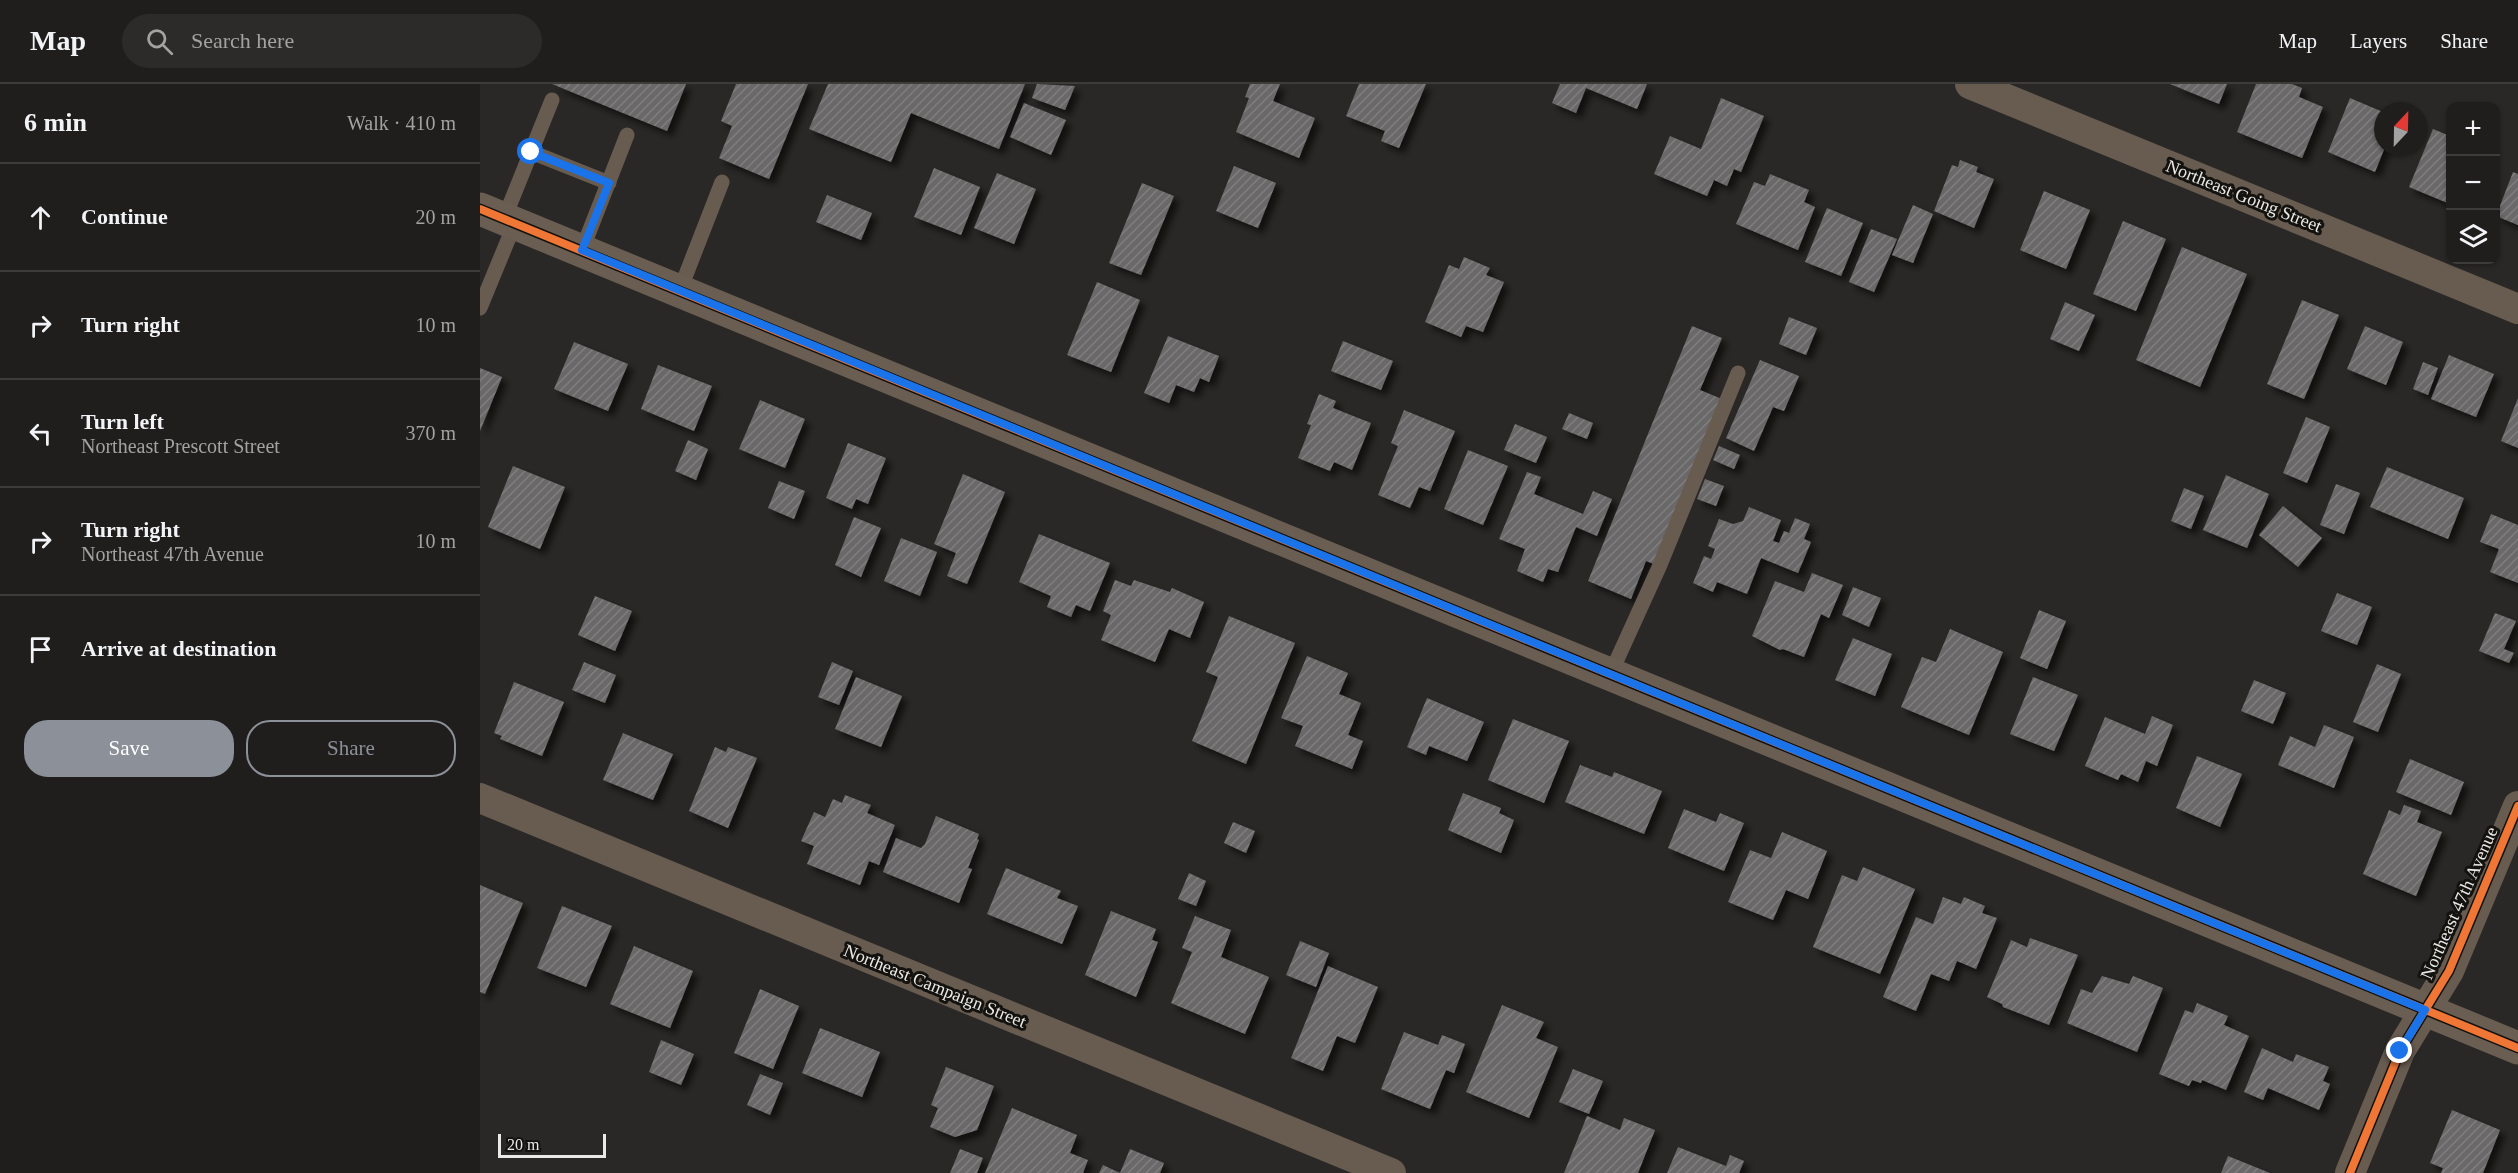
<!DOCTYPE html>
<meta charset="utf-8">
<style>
body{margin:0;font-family:Georgia,serif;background:#2d2b29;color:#f1f3f6}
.controls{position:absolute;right:18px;top:18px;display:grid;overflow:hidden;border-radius:12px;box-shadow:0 2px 4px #0004}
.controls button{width:54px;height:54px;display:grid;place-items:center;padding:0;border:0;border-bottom:2px solid #3d3c3b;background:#201e1c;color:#f1f3f6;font:30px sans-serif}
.compass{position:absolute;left:1894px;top:18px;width:54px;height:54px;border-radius:50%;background:#201e1c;box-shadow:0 2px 4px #0004;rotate:22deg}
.scale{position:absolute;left:18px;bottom:15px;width:108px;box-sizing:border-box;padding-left:6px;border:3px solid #ebe9e6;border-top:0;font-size:16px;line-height:21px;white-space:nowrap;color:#ebe9e6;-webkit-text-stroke:4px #13120f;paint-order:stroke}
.stop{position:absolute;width:18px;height:18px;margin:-14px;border:4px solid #1a73e8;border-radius:50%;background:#fff}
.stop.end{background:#1a73e8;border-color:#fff;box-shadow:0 2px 6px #0008}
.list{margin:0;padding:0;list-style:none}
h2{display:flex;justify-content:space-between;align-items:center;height:78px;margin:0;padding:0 24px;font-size:26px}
h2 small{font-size:20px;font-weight:400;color:#a2a2a3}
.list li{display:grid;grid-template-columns:39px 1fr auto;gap:18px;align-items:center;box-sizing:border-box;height:108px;padding:0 24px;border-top:2px solid #3d3c3b}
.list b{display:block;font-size:22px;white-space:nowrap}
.list p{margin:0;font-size:20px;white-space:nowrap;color:#a2a2a3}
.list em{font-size:20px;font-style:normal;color:#a2a2a3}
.actions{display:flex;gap:12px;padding:18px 24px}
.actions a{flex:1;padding:14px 0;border:2px solid #8c9099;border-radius:24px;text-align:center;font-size:21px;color:#8c9099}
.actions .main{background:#8c9099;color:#fff}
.icon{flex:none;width:33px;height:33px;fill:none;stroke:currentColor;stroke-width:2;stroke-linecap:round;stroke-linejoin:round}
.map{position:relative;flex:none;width:2038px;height:1089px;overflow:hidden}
header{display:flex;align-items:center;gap:36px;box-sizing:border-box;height:84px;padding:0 30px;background:#201e1c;border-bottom:2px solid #3d3c3b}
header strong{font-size:28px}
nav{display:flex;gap:33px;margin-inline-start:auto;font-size:21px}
.search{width:420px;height:54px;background:#2d2b29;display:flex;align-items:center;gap:15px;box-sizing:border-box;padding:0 21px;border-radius:33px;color:#a2a2a3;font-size:22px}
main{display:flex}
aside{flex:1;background:#201e1c}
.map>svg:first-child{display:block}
</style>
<header>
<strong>Map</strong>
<div class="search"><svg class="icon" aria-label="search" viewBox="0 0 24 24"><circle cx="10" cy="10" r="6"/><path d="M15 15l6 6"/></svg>Search here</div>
<nav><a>Map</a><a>Layers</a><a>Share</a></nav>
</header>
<main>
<aside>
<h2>6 min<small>Walk · 410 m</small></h2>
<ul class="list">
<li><svg class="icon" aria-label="ahead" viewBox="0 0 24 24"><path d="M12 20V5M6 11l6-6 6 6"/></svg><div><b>Continue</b></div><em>20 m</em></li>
<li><svg class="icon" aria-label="right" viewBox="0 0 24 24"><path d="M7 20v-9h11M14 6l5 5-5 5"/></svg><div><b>Turn right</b></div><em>10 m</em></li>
<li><svg class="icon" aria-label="left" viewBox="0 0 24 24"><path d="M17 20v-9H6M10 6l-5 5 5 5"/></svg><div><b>Turn left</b><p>Northeast Prescott Street</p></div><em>370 m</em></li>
<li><svg class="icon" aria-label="right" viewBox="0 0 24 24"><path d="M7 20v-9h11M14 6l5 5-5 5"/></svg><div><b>Turn right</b><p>Northeast 47th Avenue</p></div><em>10 m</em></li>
<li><svg class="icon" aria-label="arrive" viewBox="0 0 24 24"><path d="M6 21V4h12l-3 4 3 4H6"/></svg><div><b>Arrive at destination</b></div></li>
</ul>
<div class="actions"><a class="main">Save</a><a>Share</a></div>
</aside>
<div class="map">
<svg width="2038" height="1089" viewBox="0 0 2038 1089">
<defs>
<pattern id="building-hatch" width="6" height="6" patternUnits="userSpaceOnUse" patternTransform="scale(1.5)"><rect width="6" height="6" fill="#6a6869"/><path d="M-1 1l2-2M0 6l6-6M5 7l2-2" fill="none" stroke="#7f7e7e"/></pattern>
<filter id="shadow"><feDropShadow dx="5.5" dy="5.5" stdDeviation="3" flood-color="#0009"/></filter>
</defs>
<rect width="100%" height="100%" fill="#2a2826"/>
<!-- building -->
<g fill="url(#building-hatch)" filter="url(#shadow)">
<polygon points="72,0 206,0 187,47"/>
<polygon points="256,0 328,0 289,95 239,74 252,42 241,37"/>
<polygon points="348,0 545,0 519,65 431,29 411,78 329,45"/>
<polygon points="557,0 595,2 585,26 552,14"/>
<polygon points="770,0 800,0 793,17 835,34 819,74 756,48 769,14 765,13"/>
<polygon points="879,0 946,0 919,64 901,57 905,47 866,32"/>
<polygon points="1080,0 1167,0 1157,25 1106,4 1096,29 1072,19"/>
<polygon points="1690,0 1747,0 1739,20"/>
<polygon points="1776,0 1812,0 1822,4 1819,13 1843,23 1822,74 1757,48"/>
<polygon points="1241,14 1284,32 1261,88 1254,85 1247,102 1234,96 1227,112 1174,90 1190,52 1221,65"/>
<polygon points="1870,14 1903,28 1903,63 1905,63 1895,88 1848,68"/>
<polygon points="544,19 586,36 571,71 530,53"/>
<polygon points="1953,45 1970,52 1970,120 1929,103"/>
<polygon points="1480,76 1498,83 1496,88 1514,95 1494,144 1454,127 1472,81 1478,83"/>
<polygon points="754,82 796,99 778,144 736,127"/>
<polygon points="454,84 500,103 481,151 434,133"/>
<polygon points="2033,88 2038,90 2038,141 2016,132"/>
<polygon points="517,89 556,105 534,160 494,144"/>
<polygon points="1290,90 1329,106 1324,118 1335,123 1318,166 1256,140 1274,98 1285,102"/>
<polygon points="662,99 694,112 661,191 629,179"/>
<polygon points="1564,107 1610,126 1586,185 1540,166"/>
<polygon points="347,111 392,129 381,156 336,138"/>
<polygon points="1433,121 1453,130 1433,179 1412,171"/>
<polygon points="1347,124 1383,139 1361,192 1325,178"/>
<polygon points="1643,137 1686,155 1656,227 1613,210"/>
<polygon points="1391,145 1417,155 1394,208 1369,198"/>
<polygon points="1702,163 1767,190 1720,303 1656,276"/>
<polygon points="984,173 1010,184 1006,191 1024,198 1003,248 986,242 981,253 945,238 969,181 979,185"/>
<polygon points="617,198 660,216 631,288 587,271"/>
<polygon points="1822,216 1859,231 1824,315 1787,300"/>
<polygon points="1585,218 1615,231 1599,267 1570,255"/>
<polygon points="1309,233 1337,244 1326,271 1299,260"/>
<polygon points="1212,242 1242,254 1220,306 1242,315 1174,480 1166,477 1151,515 1108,497"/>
<polygon points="1885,242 1923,258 1906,301 1867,285"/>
<polygon points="688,252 739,272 729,298 720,294 714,308 696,301 689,319 664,309"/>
<polygon points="863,257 913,277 901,306 851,287"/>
<polygon points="94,258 148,280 128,327 74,305"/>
<polygon points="1969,271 2014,290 1996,333 1951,315"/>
<polygon points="1280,276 1319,292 1304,327 1293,323 1274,367 1246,354"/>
<polygon points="1943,278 1958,284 1948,311 1933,305"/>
<polygon points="178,281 232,302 214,347 161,325"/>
<polygon points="0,284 22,293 0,347"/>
<polygon points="839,310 856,317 853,324 891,339 872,386 854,378 850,387 818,374 831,341 827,340"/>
<polygon points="2038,314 2038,364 2021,357"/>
<polygon points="280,316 325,335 305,384 259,365"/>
<polygon points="924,326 975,347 950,407 939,403 930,424 898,411 918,362 911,359"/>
<polygon points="1089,329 1113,339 1107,355 1082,345"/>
<polygon points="1826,333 1850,343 1827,399 1803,389"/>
<polygon points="1035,340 1067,353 1056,379 1024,366"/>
<polygon points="208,356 228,365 216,396 195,387"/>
<polygon points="368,359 406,374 388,420 376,415 372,425 346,414"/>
<polygon points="1239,362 1260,371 1254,385 1233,376"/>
<polygon points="988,366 1028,382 1003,441 964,425"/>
<polygon points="33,382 85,403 60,465 8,443"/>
<polygon points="1907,383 1984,414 1968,455 1890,423"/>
<polygon points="1047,388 1061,393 1054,410 1103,430 1113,407 1132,415 1117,452 1096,443 1078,488 1068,485 1063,498 1037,487 1045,465 1019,455"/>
<polygon points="483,390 525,408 487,500 467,492 476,469 454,460"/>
<polygon points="1746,391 1789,410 1767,464 1723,446"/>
<polygon points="1225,395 1244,402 1236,422 1217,415"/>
<polygon points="299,397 325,407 314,435 288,424"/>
<polygon points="1856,400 1880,409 1864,450 1840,441"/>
<polygon points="1704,404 1724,412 1711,445 1691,437"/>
<polygon points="1803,422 1842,454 1818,483 1779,451"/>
<polygon points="1269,423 1301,436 1293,457 1299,459 1304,447 1309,449 1315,434 1330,440 1324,455 1331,458 1318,489 1281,474 1267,510 1237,498 1233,508 1213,499 1224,472 1231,475 1235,465 1228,462 1239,435 1253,440 1263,437"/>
<polygon points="2011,430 2038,441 2038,499 2010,488 2019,465 2000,458"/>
<polygon points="374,433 401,444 381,493 355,481"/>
<polygon points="559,450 630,479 610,527 596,521 591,533 567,523 571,512 539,498"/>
<polygon points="421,454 457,468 440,512 404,497"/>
<polygon points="1332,489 1363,501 1349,534 1341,530 1324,573 1303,565 1300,566 1272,552 1295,497 1324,508"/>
<polygon points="635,496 651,502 654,496 690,508 692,504 724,518 710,554 689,545 675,578 621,556 631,531 623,527"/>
<polygon points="1373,503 1401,514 1389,543 1362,531"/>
<polygon points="1857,509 1892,523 1877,561 1841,547"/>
<polygon points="115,512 152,527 135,567 98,551"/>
<polygon points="1559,526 1586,537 1567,585 1540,574"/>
<polygon points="2015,529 2036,537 2024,565 2034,569 2029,579 1999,567"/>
<polygon points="749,532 815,559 766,680 712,657 738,593 726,588"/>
<polygon points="1470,545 1523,568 1489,651 1421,623 1442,573 1456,578"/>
<polygon points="1373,554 1412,570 1395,612 1355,596"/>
<polygon points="827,572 868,589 859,610 881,619 868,651 883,657 872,685 815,662 823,642 801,634"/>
<polygon points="104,578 136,591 125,619 92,606"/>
<polygon points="352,578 373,587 359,621 338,613"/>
<polygon points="1897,580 1921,590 1898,648 1873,638"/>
<polygon points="376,593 422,612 401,663 355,645"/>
<polygon points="1553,593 1598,611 1574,667 1530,650"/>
<polygon points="1774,596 1806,609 1793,640 1761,627"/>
<polygon points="34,598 84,618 62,672 20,655 22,652 14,649"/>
<polygon points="947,614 1004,638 987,677 949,662 946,671 927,663"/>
<polygon points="1672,632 1693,641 1677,682 1666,677 1658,698 1641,690 1638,696 1605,682 1625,633 1665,650"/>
<polygon points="1033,635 1089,657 1064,719 1008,696"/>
<polygon points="1844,641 1874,653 1854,704 1798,681 1810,652 1835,663"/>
<polygon points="143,649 193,670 173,716 123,696"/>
<polygon points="235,663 246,668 248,663 277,674 248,744 209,727"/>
<polygon points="1717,672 1762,690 1740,743 1696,724"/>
<polygon points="1930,675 1984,698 1971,731 1916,708"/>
<polygon points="1100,681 1132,693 1134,688 1182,707 1164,750 1085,718"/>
<polygon points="983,709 1021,724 1019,729 1034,736 1021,769 968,746"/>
<polygon points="365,711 391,721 387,729 415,741 399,781 389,777 380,801 327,780 334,762 321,757 334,728 345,733 353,715 362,719"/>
<polygon points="1924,721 1941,727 1937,738 1962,748 1936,812 1883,790 1909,726 1920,731"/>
<polygon points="1204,725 1236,738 1240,729 1264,739 1244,787 1188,764"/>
<polygon points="456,732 499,750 497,755 499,756 488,784 492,785 479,819 403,788 416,754 441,764 445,760"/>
<polygon points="753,738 775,747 766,769 744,759"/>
<polygon points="1302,748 1347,767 1328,815 1306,806 1293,836 1248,818 1270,766 1291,774"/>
<polygon points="1383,783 1435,805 1400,890 1333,863 1362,791 1377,797"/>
<polygon points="526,784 581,807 577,814 598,822 582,860 507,830"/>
<polygon points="709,789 726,797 716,822 698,815"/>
<polygon points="0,801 43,819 5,910 0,908"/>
<polygon points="1463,813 1481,820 1484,813 1505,822 1502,829 1517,834 1496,885 1477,877 1469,897 1451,890 1436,927 1403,913 1436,833 1453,840"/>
<polygon points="82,822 132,842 106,903 57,884"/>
<polygon points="631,827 676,845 672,856 678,858 656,913 605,891"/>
<polygon points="715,832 751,846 741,873 789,893 765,950 691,919 712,868 702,864"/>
<polygon points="1550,854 1598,871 1569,941 1523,923 1522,920 1507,913 1531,856 1547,863"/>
<polygon points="820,857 849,869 836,903 806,891"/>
<polygon points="154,862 213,887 190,944 130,920"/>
<polygon points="848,882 898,903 875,959 857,952 843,987 811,974"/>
<polygon points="1622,892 1649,900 1653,892 1683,904 1657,968 1587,939 1601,905 1612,909"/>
<polygon points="280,905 319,922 293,985 254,969"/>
<polygon points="1717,919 1748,932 1744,941 1769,952 1746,1006 1722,996 1721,999 1712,996 1709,1002 1679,990 1705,926 1713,929"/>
<polygon points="1022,921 1064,938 1056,954 1078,963 1049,1034 986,1008"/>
<polygon points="340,944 400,968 382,1013 322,989"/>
<polygon points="924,948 958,961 962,951 985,960 974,989 966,986 950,1025 901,1005"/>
<polygon points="181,956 214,970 201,1001 169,988"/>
<polygon points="1782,964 1813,978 1816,970 1849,983 1843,997 1850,1000 1839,1026 1788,1004 1783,1016 1764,1008"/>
<polygon points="466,983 514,1002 497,1046 475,1053 450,1043 458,1024 451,1021"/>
<polygon points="1093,985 1123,997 1109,1030 1079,1018"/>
<polygon points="280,990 303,999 290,1031 267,1021"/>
<polygon points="532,1024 597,1051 590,1069 608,1076 603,1089 505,1089"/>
<polygon points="1972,1026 2020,1046 2003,1089 1961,1089 1963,1084 1950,1079"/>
<polygon points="1107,1032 1140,1046 1144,1034 1175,1046 1158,1089 1084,1089"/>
<polygon points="1198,1063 1246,1082 1250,1071 1264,1077 1259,1089 1187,1089"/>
<polygon points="480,1065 503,1074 497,1089 470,1089"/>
<polygon points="650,1065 684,1079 680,1089 619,1089 623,1081 640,1089"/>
<polygon points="1748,1072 1790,1089 1741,1089"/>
</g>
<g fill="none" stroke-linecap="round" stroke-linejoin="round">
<!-- lane -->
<g stroke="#685b50" stroke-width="15">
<polyline points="51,68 129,99"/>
<polyline points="24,135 72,16"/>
<polyline points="102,166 147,51"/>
<polyline points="200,206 242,98"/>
<polyline points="0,224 35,139"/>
<polyline points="1130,591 1180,481 1258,289"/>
</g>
<!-- street -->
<g stroke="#685b50" stroke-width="30">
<polyline points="1490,0 2038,225"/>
<polyline points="0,714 911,1089"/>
<polyline points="1870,1089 1920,967 1969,887 2038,722"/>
</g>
<!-- secondary -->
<polyline stroke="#6a5d51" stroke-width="33" points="0,125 2038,964"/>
<defs>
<g id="cycleway">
<polyline points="0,125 2038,964"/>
<polyline points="1870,1089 1920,967 1969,887 2038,722"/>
</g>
</defs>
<!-- cycleway casing -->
<use href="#cycleway" stroke="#13120f" stroke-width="11"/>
<!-- cycleway -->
<use href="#cycleway" stroke="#f07635" stroke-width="8"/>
</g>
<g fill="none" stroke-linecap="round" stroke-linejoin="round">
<!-- route -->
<polyline stroke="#1a73e8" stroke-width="8" points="51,68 129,99 102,166 1945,926 1920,967"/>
</g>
<g text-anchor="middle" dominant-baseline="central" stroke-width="6" stroke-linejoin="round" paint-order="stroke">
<!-- street labels -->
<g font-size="18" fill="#ebe9e6" stroke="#13120f">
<text transform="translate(1764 112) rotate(22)">Northeast Going Street</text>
<text transform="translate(1979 819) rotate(-66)">Northeast 47th Avenue</text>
<text transform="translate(455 902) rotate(22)">Northeast Campaign Street</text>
</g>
</g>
</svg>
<div class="controls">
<button>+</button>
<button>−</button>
<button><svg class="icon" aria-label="layers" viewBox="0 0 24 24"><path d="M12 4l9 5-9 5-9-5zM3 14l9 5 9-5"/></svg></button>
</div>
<svg class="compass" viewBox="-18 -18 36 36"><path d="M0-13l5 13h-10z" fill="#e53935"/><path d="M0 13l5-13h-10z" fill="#a2a2a3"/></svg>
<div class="scale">20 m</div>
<div class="stop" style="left:51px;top:68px"></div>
<div class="stop end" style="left:1920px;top:967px"></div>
</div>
</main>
